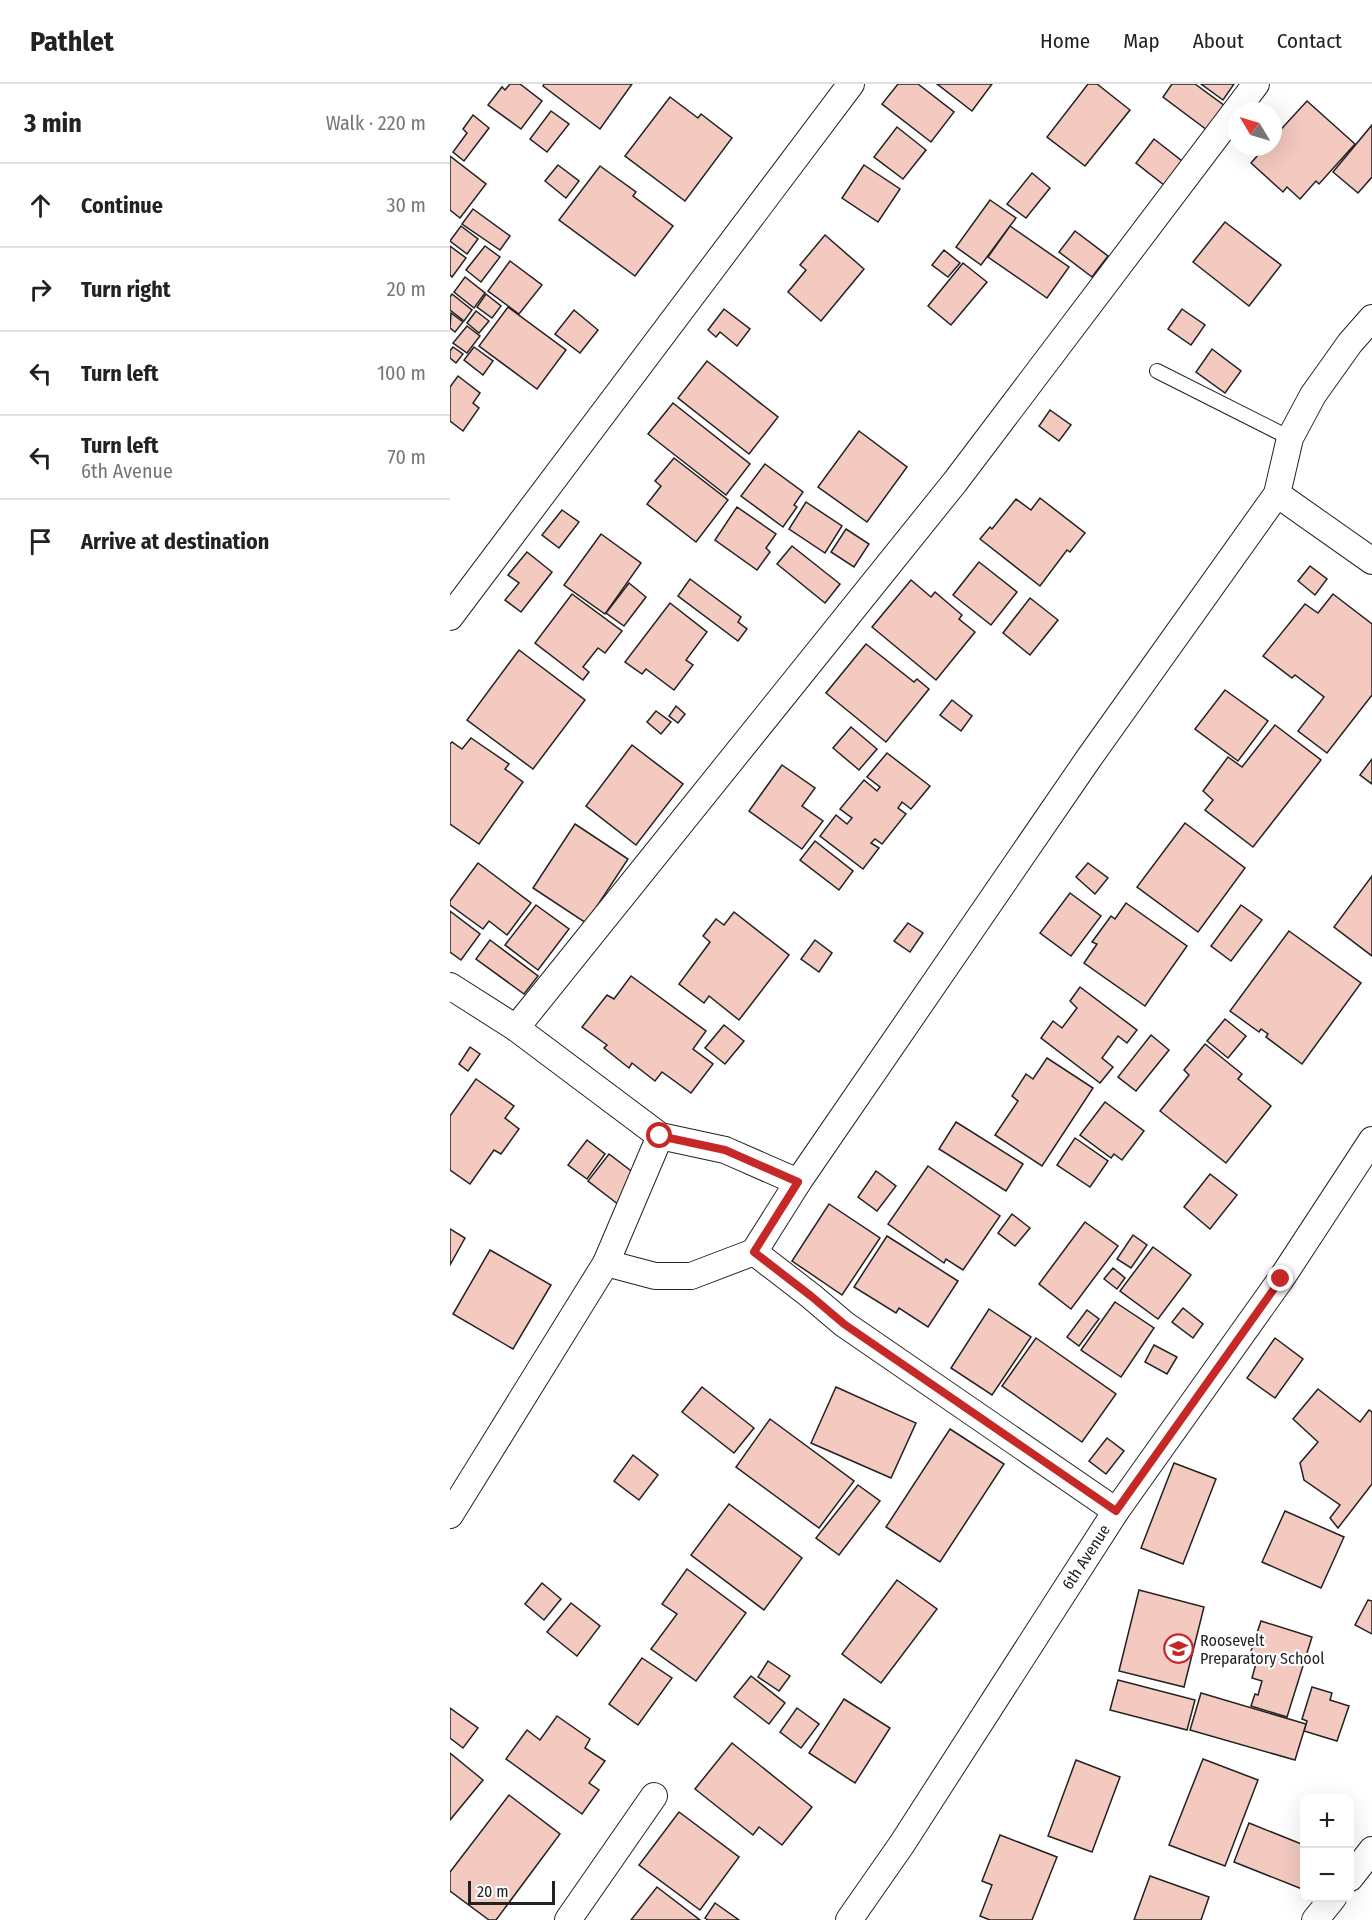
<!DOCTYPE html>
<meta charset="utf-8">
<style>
body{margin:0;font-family:"Fira Sans Condensed",sans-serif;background:#f6f6f6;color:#222}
.controls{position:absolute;right:18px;bottom:18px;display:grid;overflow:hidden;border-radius:12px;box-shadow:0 6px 24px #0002}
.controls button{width:54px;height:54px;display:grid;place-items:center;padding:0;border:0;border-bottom:2px solid #e0e0e0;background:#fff;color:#222;font:30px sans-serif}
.compass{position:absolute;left:778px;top:18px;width:54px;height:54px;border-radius:50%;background:#fff;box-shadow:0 6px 24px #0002;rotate:308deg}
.scale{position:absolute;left:18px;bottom:15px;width:87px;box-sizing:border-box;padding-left:6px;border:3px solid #222;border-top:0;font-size:16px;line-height:21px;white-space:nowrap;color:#222;-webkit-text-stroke:4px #fff;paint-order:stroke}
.stop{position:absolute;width:18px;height:18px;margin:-14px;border:4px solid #c62828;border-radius:50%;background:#fff}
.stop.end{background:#c62828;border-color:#fff;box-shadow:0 2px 6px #0008}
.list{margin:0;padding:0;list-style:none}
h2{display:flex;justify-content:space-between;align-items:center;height:78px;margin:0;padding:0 24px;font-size:26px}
h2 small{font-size:20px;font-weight:400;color:#767676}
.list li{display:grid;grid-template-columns:39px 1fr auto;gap:18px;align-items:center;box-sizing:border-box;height:84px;padding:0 24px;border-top:2px solid #e0e0e0}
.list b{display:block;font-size:22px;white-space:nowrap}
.list p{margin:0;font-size:20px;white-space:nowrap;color:#767676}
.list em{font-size:20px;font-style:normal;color:#767676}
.icon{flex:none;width:33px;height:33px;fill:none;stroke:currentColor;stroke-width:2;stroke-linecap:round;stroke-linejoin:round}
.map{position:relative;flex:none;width:922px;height:1836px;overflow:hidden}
header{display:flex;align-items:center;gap:36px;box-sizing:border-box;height:84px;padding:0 30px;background:#fff;border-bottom:2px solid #e0e0e0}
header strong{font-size:28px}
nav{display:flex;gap:33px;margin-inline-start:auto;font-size:21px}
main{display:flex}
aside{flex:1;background:#fff}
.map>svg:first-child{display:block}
</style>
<header>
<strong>Pathlet</strong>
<nav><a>Home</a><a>Map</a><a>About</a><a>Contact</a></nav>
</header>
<main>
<aside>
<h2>3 min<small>Walk · 220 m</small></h2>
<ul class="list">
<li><svg class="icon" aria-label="ahead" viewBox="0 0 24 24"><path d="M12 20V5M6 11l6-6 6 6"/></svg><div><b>Continue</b></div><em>30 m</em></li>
<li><svg class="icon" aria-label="right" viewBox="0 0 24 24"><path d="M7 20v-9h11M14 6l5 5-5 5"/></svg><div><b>Turn right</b></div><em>20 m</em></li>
<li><svg class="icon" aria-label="left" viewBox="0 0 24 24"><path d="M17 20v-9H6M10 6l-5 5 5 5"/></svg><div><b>Turn left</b></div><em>100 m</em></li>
<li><svg class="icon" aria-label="left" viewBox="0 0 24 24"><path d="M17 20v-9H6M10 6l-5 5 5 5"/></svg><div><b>Turn left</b><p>6th Avenue</p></div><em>70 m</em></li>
<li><svg class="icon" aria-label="arrive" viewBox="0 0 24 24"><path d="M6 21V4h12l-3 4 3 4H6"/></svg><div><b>Arrive at destination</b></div></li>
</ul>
</aside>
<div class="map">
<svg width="922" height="1836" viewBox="0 0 922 1836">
<rect width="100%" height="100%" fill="#fff"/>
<!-- building -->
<g fill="#f3c9c0" stroke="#222" stroke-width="1.5">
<polygon points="60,0 70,0 92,17 71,45 38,21 52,3 55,6"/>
<polygon points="94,0 182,0 150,45 93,2"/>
<polygon points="448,0 468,0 504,28 481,58 432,20"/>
<polygon points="487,0 542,0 522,27"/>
<polygon points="638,0 647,0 680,26 635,82 597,53"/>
<polygon points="722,0 745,0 775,22 757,46 713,13"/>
<polygon points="751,0 784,0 773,16"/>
<polygon points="220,13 248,34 251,30 282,54 235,117 175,72"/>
<polygon points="857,17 905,60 869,100 866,97 850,115 837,103 833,108 801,79 815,63 823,63 823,54"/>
<polygon points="101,27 119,40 97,68 80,55"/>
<polygon points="23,31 39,44 14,77 3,68 17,49 13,45"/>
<polygon points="922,41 922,93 908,109 883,88"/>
<polygon points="447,43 476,66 453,95 424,73"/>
<polygon points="704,55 732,77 714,101 686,79"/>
<polygon points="0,72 36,100 10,134 0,126"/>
<polygon points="108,81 129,97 116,114 95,97"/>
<polygon points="414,81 450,105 428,138 392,114"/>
<polygon points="150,82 186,108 183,112 223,142 185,192 109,136"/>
<polygon points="582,89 600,104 576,134 557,120"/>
<polygon points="540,116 566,134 531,181 506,163"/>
<polygon points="23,125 60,152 50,166 12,140"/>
<polygon points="775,138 831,181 799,222 743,178"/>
<polygon points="11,142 28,155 17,170 0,157"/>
<polygon points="560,142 619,183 597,214 538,173"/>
<polygon points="625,147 658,172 642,193 609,168"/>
<polygon points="375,151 414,185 371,237 338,208 356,186 350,181"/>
<polygon points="0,162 16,174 2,193 0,191"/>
<polygon points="35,162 50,173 31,198 16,186"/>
<polygon points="494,166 510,179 498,193 482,181"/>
<polygon points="60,177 92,201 69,230 38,207"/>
<polygon points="513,179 537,198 501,241 478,222"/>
<polygon points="15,193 35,209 24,224 4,208"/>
<polygon points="2,210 22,226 14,237 0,226 0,213"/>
<polygon points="36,210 51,222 42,234 27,223"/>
<polygon points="58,223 116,266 87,305 29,262"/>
<polygon points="274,225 300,245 287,262 270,248 266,253 258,246"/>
<polygon points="732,225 755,241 741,261 718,245"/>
<polygon points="124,226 148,246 130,269 105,250"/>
<polygon points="26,227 39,237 29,249 17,239"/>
<polygon points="1,229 13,238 5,248 0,244"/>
<polygon points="17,242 30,252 17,269 3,259"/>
<polygon points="3,263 13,270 6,279 0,274 0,267"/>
<polygon points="24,263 43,277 33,291 14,276"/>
<polygon points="762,265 791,287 775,309 746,288"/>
<polygon points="257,277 328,333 299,370 228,314"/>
<polygon points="8,292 30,309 23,319 29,324 13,347 0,337 0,303"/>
<polygon points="223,319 300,380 276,411 198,350"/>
<polygon points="600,326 621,341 609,357 589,342"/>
<polygon points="409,347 457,383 417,438 368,403"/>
<polygon points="224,374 278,416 246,458 197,420 211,402 205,397"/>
<polygon points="315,380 353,408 344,421 347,423 333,443 291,412"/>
<polygon points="590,414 635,449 620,468 617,466 590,502 530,455 540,443 542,445 566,415 581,426"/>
<polygon points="356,418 392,442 375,469 339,445"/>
<polygon points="287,423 326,450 316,464 320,468 307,486 265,456"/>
<polygon points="112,426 129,438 109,464 92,451"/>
<polygon points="396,445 419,460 404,483 381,468"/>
<polygon points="151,450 191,479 155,530 114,501"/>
<polygon points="342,462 390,500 375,519 327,480"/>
<polygon points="77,468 102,488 71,528 55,516 69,499 58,491"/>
<polygon points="529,478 567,508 541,541 503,511"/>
<polygon points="860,482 877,495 865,511 848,497"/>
<polygon points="240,495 291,533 288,538 297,545 288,557 228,512"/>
<polygon points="461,496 481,513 485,508 512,531 509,535 525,548 486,596 422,543"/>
<polygon points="179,499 196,513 174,542 156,529"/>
<polygon points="122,510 172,547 155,569 148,564 133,583 139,588 133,596 85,559"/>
<polygon points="883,510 922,540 922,611 877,669 848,647 874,613 845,591 842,594 813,572 855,520 868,529"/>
<polygon points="580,514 608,536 580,571 553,549"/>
<polygon points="220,519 257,548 236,576 243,581 224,606 196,585 192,590 175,578"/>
<polygon points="416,560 464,598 467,595 479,605 436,658 376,609"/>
<polygon points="69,566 135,616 83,685 17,636"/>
<polygon points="775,606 818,637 788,677 745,645"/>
<polygon points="502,616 522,632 511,647 490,631"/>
<polygon points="226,622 235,630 228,639 219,632"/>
<polygon points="206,627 221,638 211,650 197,638"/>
<polygon points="825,641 871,676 803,763 755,726 763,716 753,707 778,673 792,683"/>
<polygon points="401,643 427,665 409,686 383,664"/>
<polygon points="21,654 59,680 55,685 73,698 29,760 0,740 0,660 2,658 12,665"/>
<polygon points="182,661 233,700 186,761 136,722"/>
<polygon points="437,669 480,702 461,725 452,718 448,724 456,730 432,760 425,755 421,759 429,764 413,785 370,752 386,731 397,740 402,734 390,725 414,696 427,707 430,703 417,693"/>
<polygon points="922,675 922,700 910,691"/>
<polygon points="332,681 365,704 352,722 373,737 352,765 299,727"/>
<polygon points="735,739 795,784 748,848 687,803"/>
<polygon points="125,740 178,775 136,839 83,804"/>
<polygon points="365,757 403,787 389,806 350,776"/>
<polygon points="28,779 81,819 57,851 39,837 33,845 0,821 0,817"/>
<polygon points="638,779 658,794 645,810 626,793"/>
<polygon points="922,792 922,872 884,843"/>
<polygon points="620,809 651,832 621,872 590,849"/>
<polygon points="676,819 737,862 695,922 634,879 647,860 642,858 661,832 665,835"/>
<polygon points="86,821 119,845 88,886 55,861"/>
<polygon points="791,821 812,836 781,877 761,862"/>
<polygon points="0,827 30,850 11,876 0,868"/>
<polygon points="284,828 339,871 289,936 259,912 254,919 229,900 260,858 253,852 266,835 274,841"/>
<polygon points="458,839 473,849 460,868 444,857"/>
<polygon points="839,847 911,899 852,980 816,953 818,950 811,945 809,948 780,927"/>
<polygon points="40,856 88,892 74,910 26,875"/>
<polygon points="365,856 382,869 369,888 351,875"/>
<polygon points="181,892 256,947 243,965 263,980 241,1009 212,988 205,997 182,979 179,984 154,964 157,961 132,943 157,911 164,915"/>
<polygon points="630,903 687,946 677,959 668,952 652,974 663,983 650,999 591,954 603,937 612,944 627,924 620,917"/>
<polygon points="775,935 796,952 778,974 757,957"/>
<polygon points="274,941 294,957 275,980 255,964"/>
<polygon points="701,951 719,966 686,1007 668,993"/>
<polygon points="755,960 792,990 788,995 821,1022 776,1079 710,1027 739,991 734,986"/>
<polygon points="20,963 30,970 18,987 9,980"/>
<polygon points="597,974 643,1004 592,1082 545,1051 568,1017 562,1012 576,990 583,995"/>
<polygon points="26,995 64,1022 55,1034 69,1045 51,1070 44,1066 20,1100 0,1086 0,1032"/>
<polygon points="655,1018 694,1047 672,1076 664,1070 661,1074 630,1051"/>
<polygon points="506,1038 573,1080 556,1107 489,1065"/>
<polygon points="625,1054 658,1077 640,1103 607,1081"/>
<polygon points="137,1056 155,1070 137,1095 118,1081"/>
<polygon points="159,1070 189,1093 169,1121 138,1097"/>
<polygon points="478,1082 550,1132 513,1186 496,1175 494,1179 438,1140"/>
<polygon points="426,1087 446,1102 427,1127 408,1113"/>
<polygon points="760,1090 787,1111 760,1145 734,1123"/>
<polygon points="379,1120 430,1154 392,1211 342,1177"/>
<polygon points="562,1130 580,1144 565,1162 548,1149"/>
<polygon points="635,1138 668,1162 621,1225 589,1200"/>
<polygon points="0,1145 15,1154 0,1181"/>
<polygon points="683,1151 697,1161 681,1184 667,1175"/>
<polygon points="437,1152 508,1197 478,1243 449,1224 446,1229 404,1203"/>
<polygon points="703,1163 741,1191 708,1235 670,1207"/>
<polygon points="40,1166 101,1201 63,1265 3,1230"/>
<polygon points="663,1184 675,1194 667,1205 654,1195"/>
<polygon points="665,1218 704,1244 671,1293 631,1266"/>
<polygon points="733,1224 753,1240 743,1254 722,1238"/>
<polygon points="539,1225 581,1253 542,1311 501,1284"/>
<polygon points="637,1226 649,1235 629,1262 617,1253"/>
<polygon points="586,1254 666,1310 632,1358 552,1302"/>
<polygon points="825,1254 853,1275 825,1314 797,1294"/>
<polygon points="704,1261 727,1273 717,1290 695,1278"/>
<polygon points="252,1303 304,1344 284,1369 232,1328"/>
<polygon points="386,1303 466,1339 441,1394 361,1359"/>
<polygon points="868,1305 910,1338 919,1326 922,1328 922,1400 888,1444 880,1434 890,1421 854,1396 850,1379 868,1358 843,1335"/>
<polygon points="320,1335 404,1397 369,1444 286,1383"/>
<polygon points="500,1345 554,1380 490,1478 436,1443"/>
<polygon points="657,1354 674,1367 656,1390 639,1377"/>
<polygon points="183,1371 208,1391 189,1416 164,1397"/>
<polygon points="724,1379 766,1395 733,1480 691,1464"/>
<polygon points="408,1401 430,1417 389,1471 366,1454"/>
<polygon points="279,1420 352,1474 314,1526 241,1471"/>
<polygon points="835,1427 894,1453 871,1504 812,1478"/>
<polygon points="237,1485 296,1529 246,1597 201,1565 227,1530 212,1520"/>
<polygon points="447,1496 487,1525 431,1599 392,1570"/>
<polygon points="92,1499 111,1515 94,1536 75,1520"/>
<polygon points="689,1506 754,1523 734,1603 669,1587"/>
<polygon points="918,1516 922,1517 922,1550 905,1541"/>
<polygon points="121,1519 150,1542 127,1572 97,1548"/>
<polygon points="811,1537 862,1553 837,1633 801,1622 805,1610 808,1611 812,1597 802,1594 808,1572 800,1570"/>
<polygon points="192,1574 222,1594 188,1641 159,1620"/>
<polygon points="318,1577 340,1592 329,1607 308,1593"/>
<polygon points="301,1592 335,1619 319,1640 284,1613"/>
<polygon points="668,1596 745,1616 737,1646 660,1626"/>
<polygon points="862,1603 882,1609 880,1616 899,1622 887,1657 854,1647 857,1637 852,1635"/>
<polygon points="751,1609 856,1640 845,1676 740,1646"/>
<polygon points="394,1615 440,1644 405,1699 359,1669"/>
<polygon points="0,1624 28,1644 13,1664 0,1654"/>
<polygon points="347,1624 369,1640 351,1664 330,1648"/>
<polygon points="107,1632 140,1655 135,1664 155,1677 139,1699 149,1706 132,1730 56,1675 77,1646 90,1656"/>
<polygon points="282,1659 362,1723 332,1761 309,1743 303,1751 245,1705"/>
<polygon points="0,1669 33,1696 0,1736"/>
<polygon points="753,1675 808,1696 775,1782 719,1761"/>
<polygon points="626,1676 670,1693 642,1768 598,1752"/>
<polygon points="59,1711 110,1750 46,1836 39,1836 0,1807 0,1788"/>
<polygon points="229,1728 289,1773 250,1826 189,1781"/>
<polygon points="799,1739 854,1761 854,1799 852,1805 784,1778"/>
<polygon points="550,1751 607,1773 582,1836 540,1836 530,1832 542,1801 532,1797"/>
<polygon points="700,1792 759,1813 751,1836 684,1836"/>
<polygon points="207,1803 250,1836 181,1836"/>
<polygon points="265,1819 289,1836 258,1836 255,1834"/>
</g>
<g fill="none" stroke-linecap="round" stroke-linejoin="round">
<defs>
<polyline id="lane" points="707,287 840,354"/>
<g id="street">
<polyline points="827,410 922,477"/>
<polyline points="0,533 401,0"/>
<polyline points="0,902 66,944 210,1052 275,1066 348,1098"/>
<polyline points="66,944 505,398 806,0"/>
<polyline points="304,1168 361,1212 394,1240 666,1427"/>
<polyline points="156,1179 205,1192 241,1192 304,1168 348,1098 639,674 827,410 840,354 863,311 900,259 922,234"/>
<polyline points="0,1431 156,1179 210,1052"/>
<polyline points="900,1794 922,1766"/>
<polyline points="118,1836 204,1712"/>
<polyline points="399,1836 452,1760 666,1427 831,1195 922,1056"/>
<polyline points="865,1836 883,1814"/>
</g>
</defs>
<!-- lane casing -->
<use href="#lane" stroke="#222" stroke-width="16"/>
<!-- street casing -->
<use href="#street" stroke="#222" stroke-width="28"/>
<!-- lane -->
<use href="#lane" stroke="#fff" stroke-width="14"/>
<!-- street -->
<use href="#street" stroke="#fff" stroke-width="26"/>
</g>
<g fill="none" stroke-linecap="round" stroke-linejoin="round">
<!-- route -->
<polyline stroke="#c62828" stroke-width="8" points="210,1052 275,1066 348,1098 304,1168 361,1212 394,1240 666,1427 831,1195"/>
</g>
<!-- icons -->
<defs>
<symbol id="school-ring" viewBox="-11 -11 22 22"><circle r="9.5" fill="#fff" stroke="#c62828" stroke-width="1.5"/><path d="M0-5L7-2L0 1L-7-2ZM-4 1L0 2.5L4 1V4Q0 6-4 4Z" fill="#c62828"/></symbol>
</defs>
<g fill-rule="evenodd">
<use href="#school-ring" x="712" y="1548" width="33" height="33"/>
</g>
<g text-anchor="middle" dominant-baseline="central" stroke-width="4.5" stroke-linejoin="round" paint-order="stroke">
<!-- street labels -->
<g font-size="16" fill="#222" stroke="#fff">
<text transform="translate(636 1473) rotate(-57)">6th Avenue</text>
</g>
<!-- poi labels -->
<g font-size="16" fill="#222" stroke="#fff" text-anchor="start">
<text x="750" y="1556">Roosevelt<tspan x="750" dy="18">Preparatory School</tspan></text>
</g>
</g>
</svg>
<div class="controls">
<button>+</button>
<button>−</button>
</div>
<svg class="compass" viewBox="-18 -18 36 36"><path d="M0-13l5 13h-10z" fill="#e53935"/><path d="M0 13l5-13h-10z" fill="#767676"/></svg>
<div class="scale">20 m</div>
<div class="stop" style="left:210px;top:1052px"></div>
<div class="stop end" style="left:831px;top:1195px"></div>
</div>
</main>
